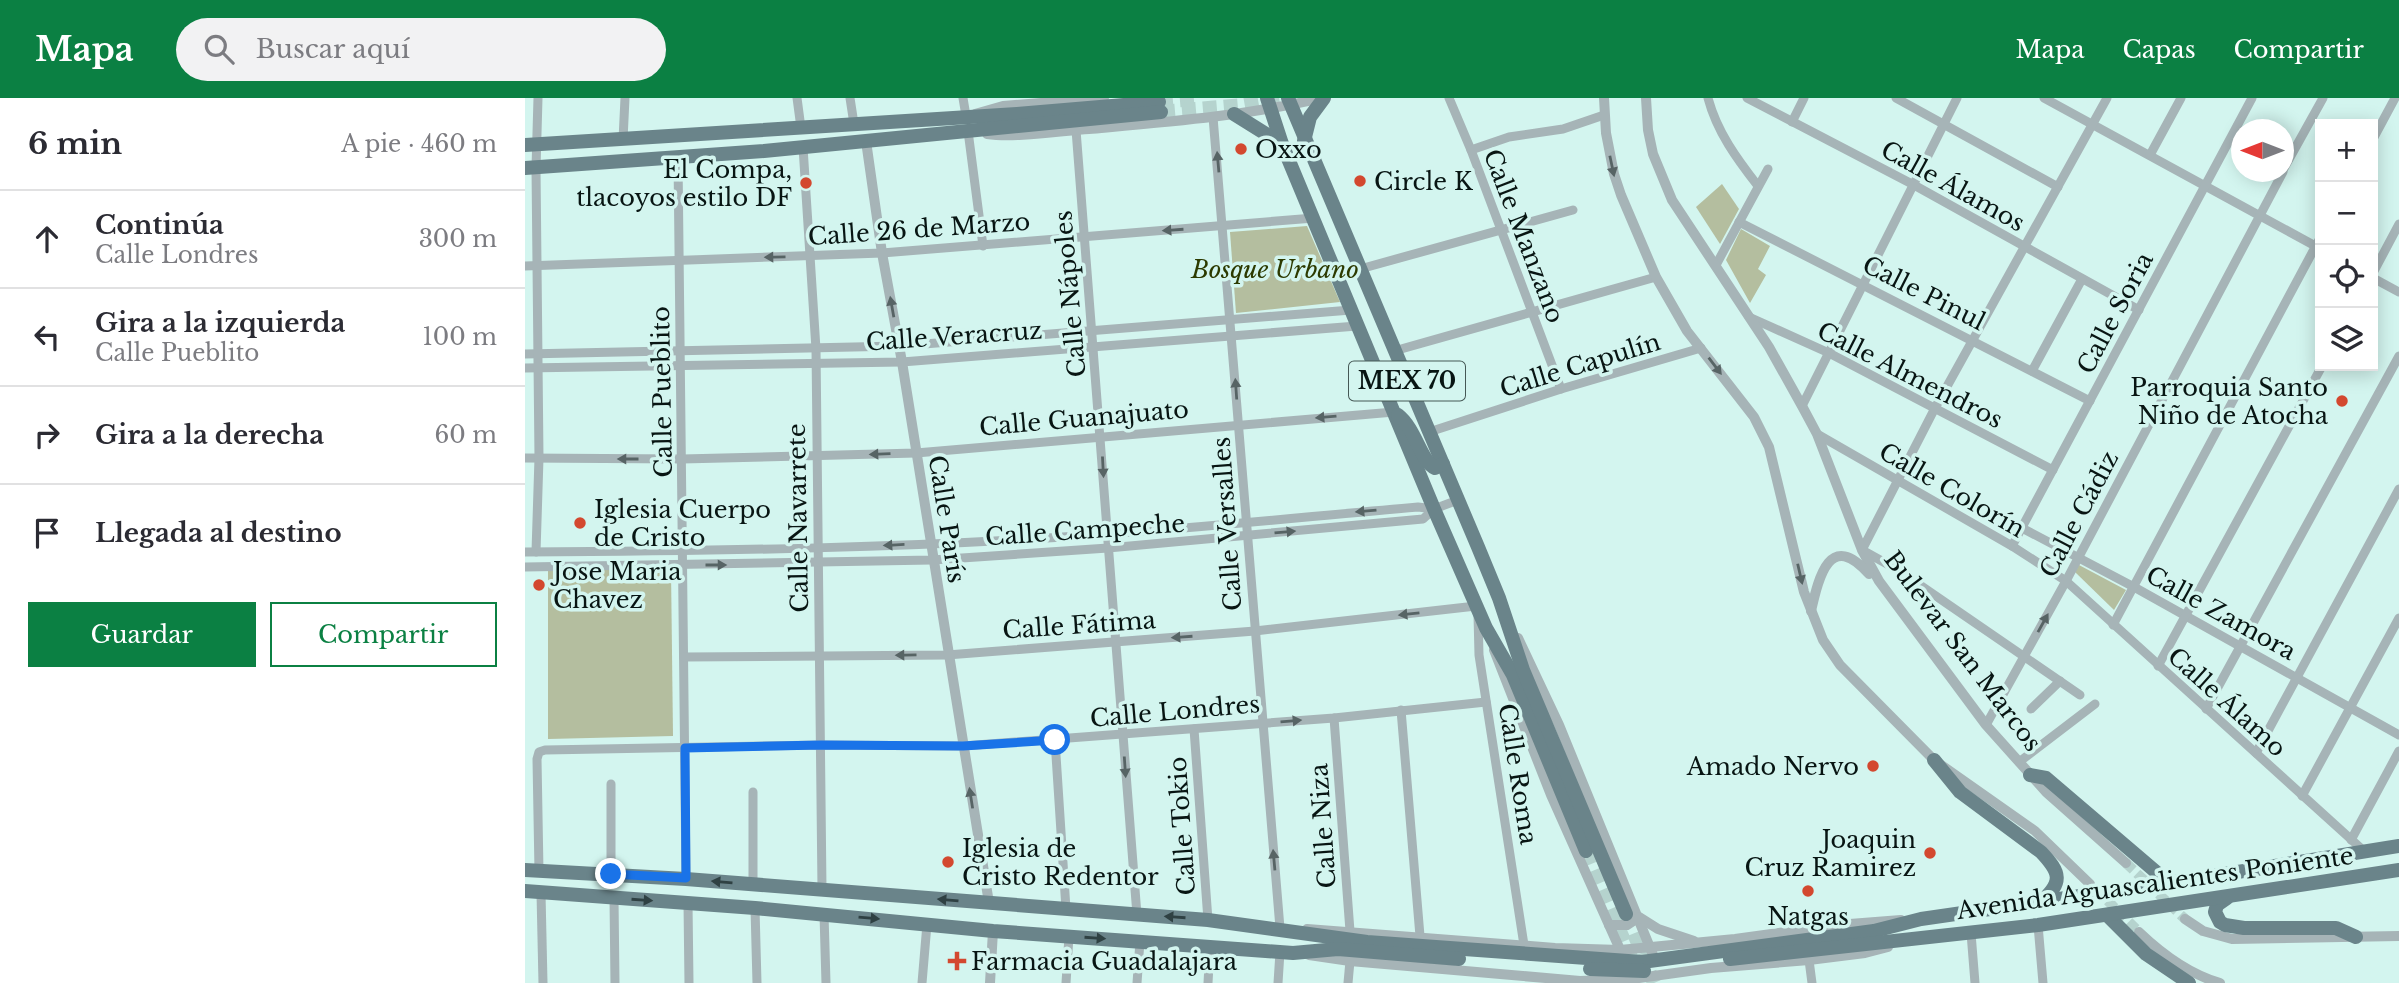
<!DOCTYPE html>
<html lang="es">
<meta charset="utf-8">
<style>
body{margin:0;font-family:"Libre Baskerville",serif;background:#f2f2f3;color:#2b2b33}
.controls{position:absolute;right:21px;top:21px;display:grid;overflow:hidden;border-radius:0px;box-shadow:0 4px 18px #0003}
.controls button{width:63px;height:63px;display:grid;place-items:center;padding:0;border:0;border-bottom:2px solid #e1e1e2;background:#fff;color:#2b2b33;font:35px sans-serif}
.compass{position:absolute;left:1706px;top:21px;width:63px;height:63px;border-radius:50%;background:#fff;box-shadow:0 4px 18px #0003;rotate:270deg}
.stop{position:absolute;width:21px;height:21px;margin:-16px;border:5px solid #1a73e8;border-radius:50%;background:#fff}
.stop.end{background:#1a73e8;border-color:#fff;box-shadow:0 2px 7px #0008}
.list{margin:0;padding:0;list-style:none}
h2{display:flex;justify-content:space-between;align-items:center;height:91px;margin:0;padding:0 28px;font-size:30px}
h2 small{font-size:23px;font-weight:400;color:#7c7c81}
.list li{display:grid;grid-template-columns:46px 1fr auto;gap:21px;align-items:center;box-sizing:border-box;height:98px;padding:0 28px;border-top:2px solid #e1e1e2}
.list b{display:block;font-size:26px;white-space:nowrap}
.list p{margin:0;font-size:23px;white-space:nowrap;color:#7c7c81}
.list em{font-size:23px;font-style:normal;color:#7c7c81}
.actions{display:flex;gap:14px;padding:21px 28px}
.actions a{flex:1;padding:16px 0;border:2px solid #0b8043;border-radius:0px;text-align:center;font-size:24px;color:#0b8043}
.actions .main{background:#0b8043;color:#fff}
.icon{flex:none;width:38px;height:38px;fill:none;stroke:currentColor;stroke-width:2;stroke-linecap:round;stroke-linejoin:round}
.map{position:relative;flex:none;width:1874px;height:885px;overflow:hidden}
header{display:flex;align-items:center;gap:42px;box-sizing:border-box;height:98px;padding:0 35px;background:#0b8043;color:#fff}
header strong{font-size:33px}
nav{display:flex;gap:38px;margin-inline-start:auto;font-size:24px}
.search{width:490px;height:63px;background:#f2f2f3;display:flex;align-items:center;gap:18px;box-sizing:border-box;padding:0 24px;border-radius:38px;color:#7c7c81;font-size:26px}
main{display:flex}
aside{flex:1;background:#fff}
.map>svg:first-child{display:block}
</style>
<header>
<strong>Mapa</strong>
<div class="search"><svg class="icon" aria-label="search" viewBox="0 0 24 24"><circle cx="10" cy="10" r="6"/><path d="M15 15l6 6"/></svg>Buscar aquí</div>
<nav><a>Mapa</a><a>Capas</a><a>Compartir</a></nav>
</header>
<main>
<aside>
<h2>6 min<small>A pie · 460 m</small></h2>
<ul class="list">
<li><svg class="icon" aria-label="ahead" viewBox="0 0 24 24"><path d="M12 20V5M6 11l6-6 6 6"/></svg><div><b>Continúa</b><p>Calle Londres</p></div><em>300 m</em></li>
<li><svg class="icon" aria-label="left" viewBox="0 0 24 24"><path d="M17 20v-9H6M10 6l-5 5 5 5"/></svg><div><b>Gira a la izquierda</b><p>Calle Pueblito</p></div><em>100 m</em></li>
<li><svg class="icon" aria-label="right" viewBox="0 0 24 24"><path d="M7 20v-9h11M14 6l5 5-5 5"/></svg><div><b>Gira a la derecha</b></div><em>60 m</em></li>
<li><svg class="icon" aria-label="arrive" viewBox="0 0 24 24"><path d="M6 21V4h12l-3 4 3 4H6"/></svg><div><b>Llegada al destino</b></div></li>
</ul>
<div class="actions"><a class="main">Guardar</a><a>Compartir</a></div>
</aside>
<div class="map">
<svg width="1874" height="885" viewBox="0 0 1874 885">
<rect width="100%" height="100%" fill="#d3f5ef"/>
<!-- green -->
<g fill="#b4be9f">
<polygon points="1197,86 1214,111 1195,146 1171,109"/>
<polygon points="782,128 815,204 711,215 705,134"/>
<polygon points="1216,131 1245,148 1233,171 1241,177 1225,205 1201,162"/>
<polygon points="1554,467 1601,492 1589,512 1550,474"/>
<polygon points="146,471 148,638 23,641 23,472"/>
</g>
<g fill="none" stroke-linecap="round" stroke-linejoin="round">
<!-- tertiary-tunnel -->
<g stroke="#b5d3ce" stroke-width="10" stroke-dasharray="10 5" stroke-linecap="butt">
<polyline points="1601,765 1660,821"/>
<polyline points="1572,792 1614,834"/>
</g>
<!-- primary-tunnel -->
<g stroke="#b5d3ce" stroke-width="14" stroke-dasharray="14 7" stroke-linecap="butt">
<polyline points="634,4 673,1"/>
<polyline points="636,14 718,7 757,0"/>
<polyline points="1061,753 1117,885"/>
<polyline points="1101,816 1129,885"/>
</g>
<!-- minor -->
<g stroke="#a6b4b7" stroke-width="9">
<polyline points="272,0 276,30"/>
<polyline points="325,0 329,26"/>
<polyline points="438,0 441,18"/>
<polyline points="924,0 946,52 1036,291"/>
<path d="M1183,0C1192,34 1212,61 1233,88"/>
<polyline points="1222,0 1389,87 1614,212"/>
<polyline points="1371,0 1533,89"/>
<polyline points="1519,0 1794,150"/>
<polyline points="688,19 755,830"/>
<polyline points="1267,24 1279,0"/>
<polyline points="551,32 612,817"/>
<polyline points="443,33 458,148"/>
<polyline points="1848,41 1870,0"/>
<polyline points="98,42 100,0"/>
<polyline points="278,49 291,251 297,791"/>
<polyline points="946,52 984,39 1038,31 1079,17"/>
<polyline points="1625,57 1656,0"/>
<polyline points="153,60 161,781"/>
<polyline points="1758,72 1798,0"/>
<polyline points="1214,124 1565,303"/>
<polyline points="1191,167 1243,71"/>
<polyline points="0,168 357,155 789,120"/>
<polyline points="835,171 1048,112"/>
<polyline points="1848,175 1874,126"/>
<polyline points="1848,180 1874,194"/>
<polyline points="1224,219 1304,255 1528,372"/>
<polyline points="869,253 1131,179"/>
<polyline points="0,256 374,248 826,212"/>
<polyline points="0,270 377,264 832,228"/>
<polyline points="1507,273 1557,181"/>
<polyline points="1277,308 1432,0"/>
<polyline points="904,334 1036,291 1176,250"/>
<polyline points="1292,336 1487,448 1541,483 1839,753"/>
<polyline points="0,360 157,361 391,355 869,314"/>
<polyline points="1497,430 1609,489 1874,637"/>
<polyline points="1487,448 1727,0"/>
<path d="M0,454C194,453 388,450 582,436C685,429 789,418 893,409L909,411"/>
<polyline points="11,454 14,360 11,70 13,0"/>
<polyline points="0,469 407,462 583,450 898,421 909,411 933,402"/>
<polyline points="953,517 954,557 999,847"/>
<polyline points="1588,527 1795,140"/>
<polyline points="159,559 422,557 730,533 951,508"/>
<polyline points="1633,568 1797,268"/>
<polyline points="1555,597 1373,472 1337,452 1410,310 1582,0"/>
<polyline points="1506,611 1535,583"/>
<polyline points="1681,611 1874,258"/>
<polyline points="876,612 895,838"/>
<polyline points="809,620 825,833"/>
<polyline points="1461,627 1541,483 1758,74"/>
<polyline points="669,631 683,822"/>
<polyline points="530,642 541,811"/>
<polyline points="1731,655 1874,391"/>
<polyline points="1494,664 1570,606"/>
<polyline points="86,686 86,776"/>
<polyline points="228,694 228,786"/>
<polyline points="1777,698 1874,520"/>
<polyline points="1826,742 1874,653"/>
<polyline points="14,773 12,661 14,654 20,652 296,647 438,648 809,620 961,604"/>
<polyline points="16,795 18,885"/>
<polyline points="89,800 90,885"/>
<polyline points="163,805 164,885"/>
<polyline points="230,810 232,885"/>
<polyline points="299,816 301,885"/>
<polyline points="1513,827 1518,885"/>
<polyline points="1446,835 1450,885"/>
<polyline points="1284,862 1287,885"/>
<polyline points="397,885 402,826"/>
<polyline points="541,885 544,838"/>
<polyline points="612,885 615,843"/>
<polyline points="683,885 685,849"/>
<polyline points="753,885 755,854"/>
<polyline points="823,885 825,863"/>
</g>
<!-- tertiary -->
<g stroke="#a6b4b7" stroke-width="10">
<polyline points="1079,0 1081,35 1089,76 1096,97 1131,179 1162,233 1229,319 1244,349 1279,494 1298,542 1315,567 1409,662 1510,733 1565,786"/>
<polyline points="1121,0 1123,32 1128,56 1147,102 1244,249 1277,308 1292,336 1337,452 1354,483 1461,627 1521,694 1601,765"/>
<polyline points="450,16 478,8 579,0"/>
<path d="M462,36C490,40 535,33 564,31C642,24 720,18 797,0"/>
<polyline points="341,43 357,155 377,264 464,805"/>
<path d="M1286,513C1294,478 1305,432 1344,476"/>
<polyline points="993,540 1034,627 1128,857"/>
<polyline points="969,552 1026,697 1097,856"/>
<polyline points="1660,821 1678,833 1707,841 1874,838"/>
<polyline points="1084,827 1102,827 1114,819 1133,831 1169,843"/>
<polyline points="782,831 1030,850 1095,852 1210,841 1312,827 1376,822"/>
<path d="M1614,834C1637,856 1664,876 1695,885"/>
<polyline points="784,857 825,863 1055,883 1107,881 1186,870 1284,862 1340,855 1363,849"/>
<polyline points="465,885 468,833"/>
</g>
<!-- primary -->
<g stroke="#6a848a" stroke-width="14">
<polyline points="742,0 757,46 909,411 961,530 988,577 1061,753"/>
<polyline points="763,0 953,449 974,500 998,572 1101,816"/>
<polyline points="709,16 757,46"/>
<polyline points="779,43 785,19 799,0"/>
<polyline points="0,47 492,16 634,4"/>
<polyline points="0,70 239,53 636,14"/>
<path d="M873,317C891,331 896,364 910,370L918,366"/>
<path d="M1409,662L1435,694L1516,754C1536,775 1538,784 1516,804"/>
<polyline points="1505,677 1521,680 1644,785"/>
<polyline points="0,772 161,781 683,822 842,844 1117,864 1349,833 1396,821 1644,785 1874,748"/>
<polyline points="0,793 230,810 468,833 768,855 813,851 934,861"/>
<polyline points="1702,800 1692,807 1690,814 1695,824 1700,827 1719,830 1811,830 1831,839"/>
<polyline points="1582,817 1621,856 1664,885"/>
<polyline points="1205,861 1513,827 1874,772"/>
<polyline points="1065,871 1119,873"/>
</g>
</g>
<!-- one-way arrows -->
<defs><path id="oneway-solid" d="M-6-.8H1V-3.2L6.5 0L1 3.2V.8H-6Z" transform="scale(1.75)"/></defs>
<g fill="#576465">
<use href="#oneway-solid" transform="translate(693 64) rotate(-95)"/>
<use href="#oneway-solid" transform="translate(1087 68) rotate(78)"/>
<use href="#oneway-solid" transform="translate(648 132) rotate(176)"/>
<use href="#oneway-solid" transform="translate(250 159) rotate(179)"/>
<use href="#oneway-solid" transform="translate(367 209) rotate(-100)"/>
<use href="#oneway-solid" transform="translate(1190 268) rotate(53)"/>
<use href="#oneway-solid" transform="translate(711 291) rotate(-94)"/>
<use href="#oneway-solid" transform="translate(801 319) rotate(175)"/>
<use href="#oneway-solid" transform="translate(355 356) rotate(178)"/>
<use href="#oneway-solid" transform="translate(103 361) rotate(-180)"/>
<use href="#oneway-solid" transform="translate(578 369) rotate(87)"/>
<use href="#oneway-solid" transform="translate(841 413) rotate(175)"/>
<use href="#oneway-solid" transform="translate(760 434) rotate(-5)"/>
<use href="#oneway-solid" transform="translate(369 447) rotate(177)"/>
<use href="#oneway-solid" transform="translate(191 467)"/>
<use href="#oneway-solid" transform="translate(1275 476) rotate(77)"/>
<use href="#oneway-solid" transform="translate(884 516) rotate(174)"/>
<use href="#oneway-solid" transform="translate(1518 525) rotate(-61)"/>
<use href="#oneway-solid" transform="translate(657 539) rotate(176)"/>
<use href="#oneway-solid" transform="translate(381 557) rotate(179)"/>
<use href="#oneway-solid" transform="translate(766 623) rotate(-5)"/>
<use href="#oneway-solid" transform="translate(600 669) rotate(86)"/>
<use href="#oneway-solid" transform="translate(446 700) rotate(-99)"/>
<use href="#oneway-solid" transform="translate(749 762) rotate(-95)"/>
</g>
<g fill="#2f4143">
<use href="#oneway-solid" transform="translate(197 784) rotate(-175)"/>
<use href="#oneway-solid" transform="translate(117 802) rotate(4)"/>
<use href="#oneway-solid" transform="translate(423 802) rotate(-175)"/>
<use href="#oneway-solid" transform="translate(650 819) rotate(-176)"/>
<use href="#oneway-solid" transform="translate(344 820) rotate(5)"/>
<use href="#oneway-solid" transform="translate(570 840) rotate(4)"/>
</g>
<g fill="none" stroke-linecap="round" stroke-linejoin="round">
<!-- route -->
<polyline stroke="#1a73e8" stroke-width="9" points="86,776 161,780 160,650 296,647 438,648 530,642"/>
</g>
<!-- markers -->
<g fill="#d3482f" stroke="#d3f5ef" stroke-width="2.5">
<circle cx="716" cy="51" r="7"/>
<circle cx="835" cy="83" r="7"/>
<circle cx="281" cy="85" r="7"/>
<circle cx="1817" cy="303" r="7"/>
<circle cx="55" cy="425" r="7"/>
<circle cx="14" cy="487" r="7"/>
<circle cx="1348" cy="668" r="7"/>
<circle cx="1405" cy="755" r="7"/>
<circle cx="423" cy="764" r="7"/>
<circle cx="1283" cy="793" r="7"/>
<path d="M428.5 852.5h7v7h7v7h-7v7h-7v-7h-7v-7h7z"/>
</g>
<g text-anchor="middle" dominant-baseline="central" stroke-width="7" stroke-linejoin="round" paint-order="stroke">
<!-- shield labels -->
<rect fill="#d3f5ef" stroke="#455855" stroke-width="2" x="824" y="263.5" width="116" height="39" rx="5"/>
<g font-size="23" font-weight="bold" fill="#081513">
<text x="882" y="283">MEX 70</text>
</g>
<!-- poi labels -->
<g font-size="24" fill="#081513" stroke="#d3f5ef" text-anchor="start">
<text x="730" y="51">Oxxo</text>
<text x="267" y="71" text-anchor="end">El Compa,<tspan x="267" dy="28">tlacoyos estilo DF</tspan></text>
<text x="849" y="83">Circle K</text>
<text x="1803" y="289" text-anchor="end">Parroquia Santo<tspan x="1803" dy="28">Niño de Atocha</tspan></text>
<text x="69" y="411">Iglesia Cuerpo<tspan x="69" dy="28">de Cristo</tspan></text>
<text x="28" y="473">Jose Maria<tspan x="28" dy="28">Chavez</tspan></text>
<text x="1334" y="668" text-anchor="end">Amado Nervo</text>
<text x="1391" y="741" text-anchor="end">Joaquin<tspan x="1391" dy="28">Cruz Ramirez</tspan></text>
<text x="437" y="750">Iglesia de<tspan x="437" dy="28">Cristo Redentor</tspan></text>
<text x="1283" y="818" text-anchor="middle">Natgas</text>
<text x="446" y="863">Farmacia Guadalajara</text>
</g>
<!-- street labels -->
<g font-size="24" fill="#081513" stroke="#d3f5ef">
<text transform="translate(1428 88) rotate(29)">Calle Álamos</text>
<text transform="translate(394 131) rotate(-4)">Calle 26 de Marzo</text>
<text transform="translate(999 138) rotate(69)">Calle Manzano</text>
<text transform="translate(1399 195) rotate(27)">Calle Pinul</text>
<text transform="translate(545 196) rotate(-95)">Calle Nápoles</text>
<text transform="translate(1590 215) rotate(-62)">Calle Soria</text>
<text transform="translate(429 238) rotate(-4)">Calle Veracruz</text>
<text transform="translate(1055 267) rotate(-17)">Calle Capulín</text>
<text transform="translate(1385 277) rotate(27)">Calle Almendros</text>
<text transform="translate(137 294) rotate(-91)">Calle Pueblito</text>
<text transform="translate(559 320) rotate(-5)">Calle Guanajuato</text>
<text transform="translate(1427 392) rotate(30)">Calle Colorín</text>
<text transform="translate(1554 416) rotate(-62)">Calle Cádiz</text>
<text transform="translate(273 420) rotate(-91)">Calle Navarrete</text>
<text transform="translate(422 421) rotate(81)">Calle París</text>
<text transform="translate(702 426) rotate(-94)">Calle Versalles</text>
<text transform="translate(560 432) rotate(-4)">Calle Campeche</text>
<text transform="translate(1696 515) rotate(29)">Calle Zamora</text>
<text transform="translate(554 527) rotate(-4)">Calle Fátima</text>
<text transform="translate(1438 553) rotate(53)">Bulevar San Marcos</text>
<text transform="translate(1702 604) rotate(42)">Calle Álamo</text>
<text transform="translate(650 613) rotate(-5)">Calle Londres</text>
<text transform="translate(993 676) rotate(81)">Calle Roma</text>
<text transform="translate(657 728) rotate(-94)">Calle Tokio</text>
<text transform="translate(798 728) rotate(-94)">Calle Niza</text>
<text transform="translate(1630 785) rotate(-8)">Avenida Aguascalientes Poniente</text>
</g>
<!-- park labels -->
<g font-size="24" font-style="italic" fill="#2c3a00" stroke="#d3f5ef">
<text x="750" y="171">Bosque Urbano</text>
</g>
</g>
</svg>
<div class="controls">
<button>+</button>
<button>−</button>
<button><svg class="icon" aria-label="locate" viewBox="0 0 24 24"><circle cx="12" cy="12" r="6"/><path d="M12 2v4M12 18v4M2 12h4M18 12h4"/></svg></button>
<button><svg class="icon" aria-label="layers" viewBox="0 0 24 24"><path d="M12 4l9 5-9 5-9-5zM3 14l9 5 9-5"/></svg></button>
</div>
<svg class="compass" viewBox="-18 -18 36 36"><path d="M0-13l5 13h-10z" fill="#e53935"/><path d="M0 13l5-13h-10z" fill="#7c7c81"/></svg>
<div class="stop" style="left:530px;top:642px"></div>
<div class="stop end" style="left:86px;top:776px"></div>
</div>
</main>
